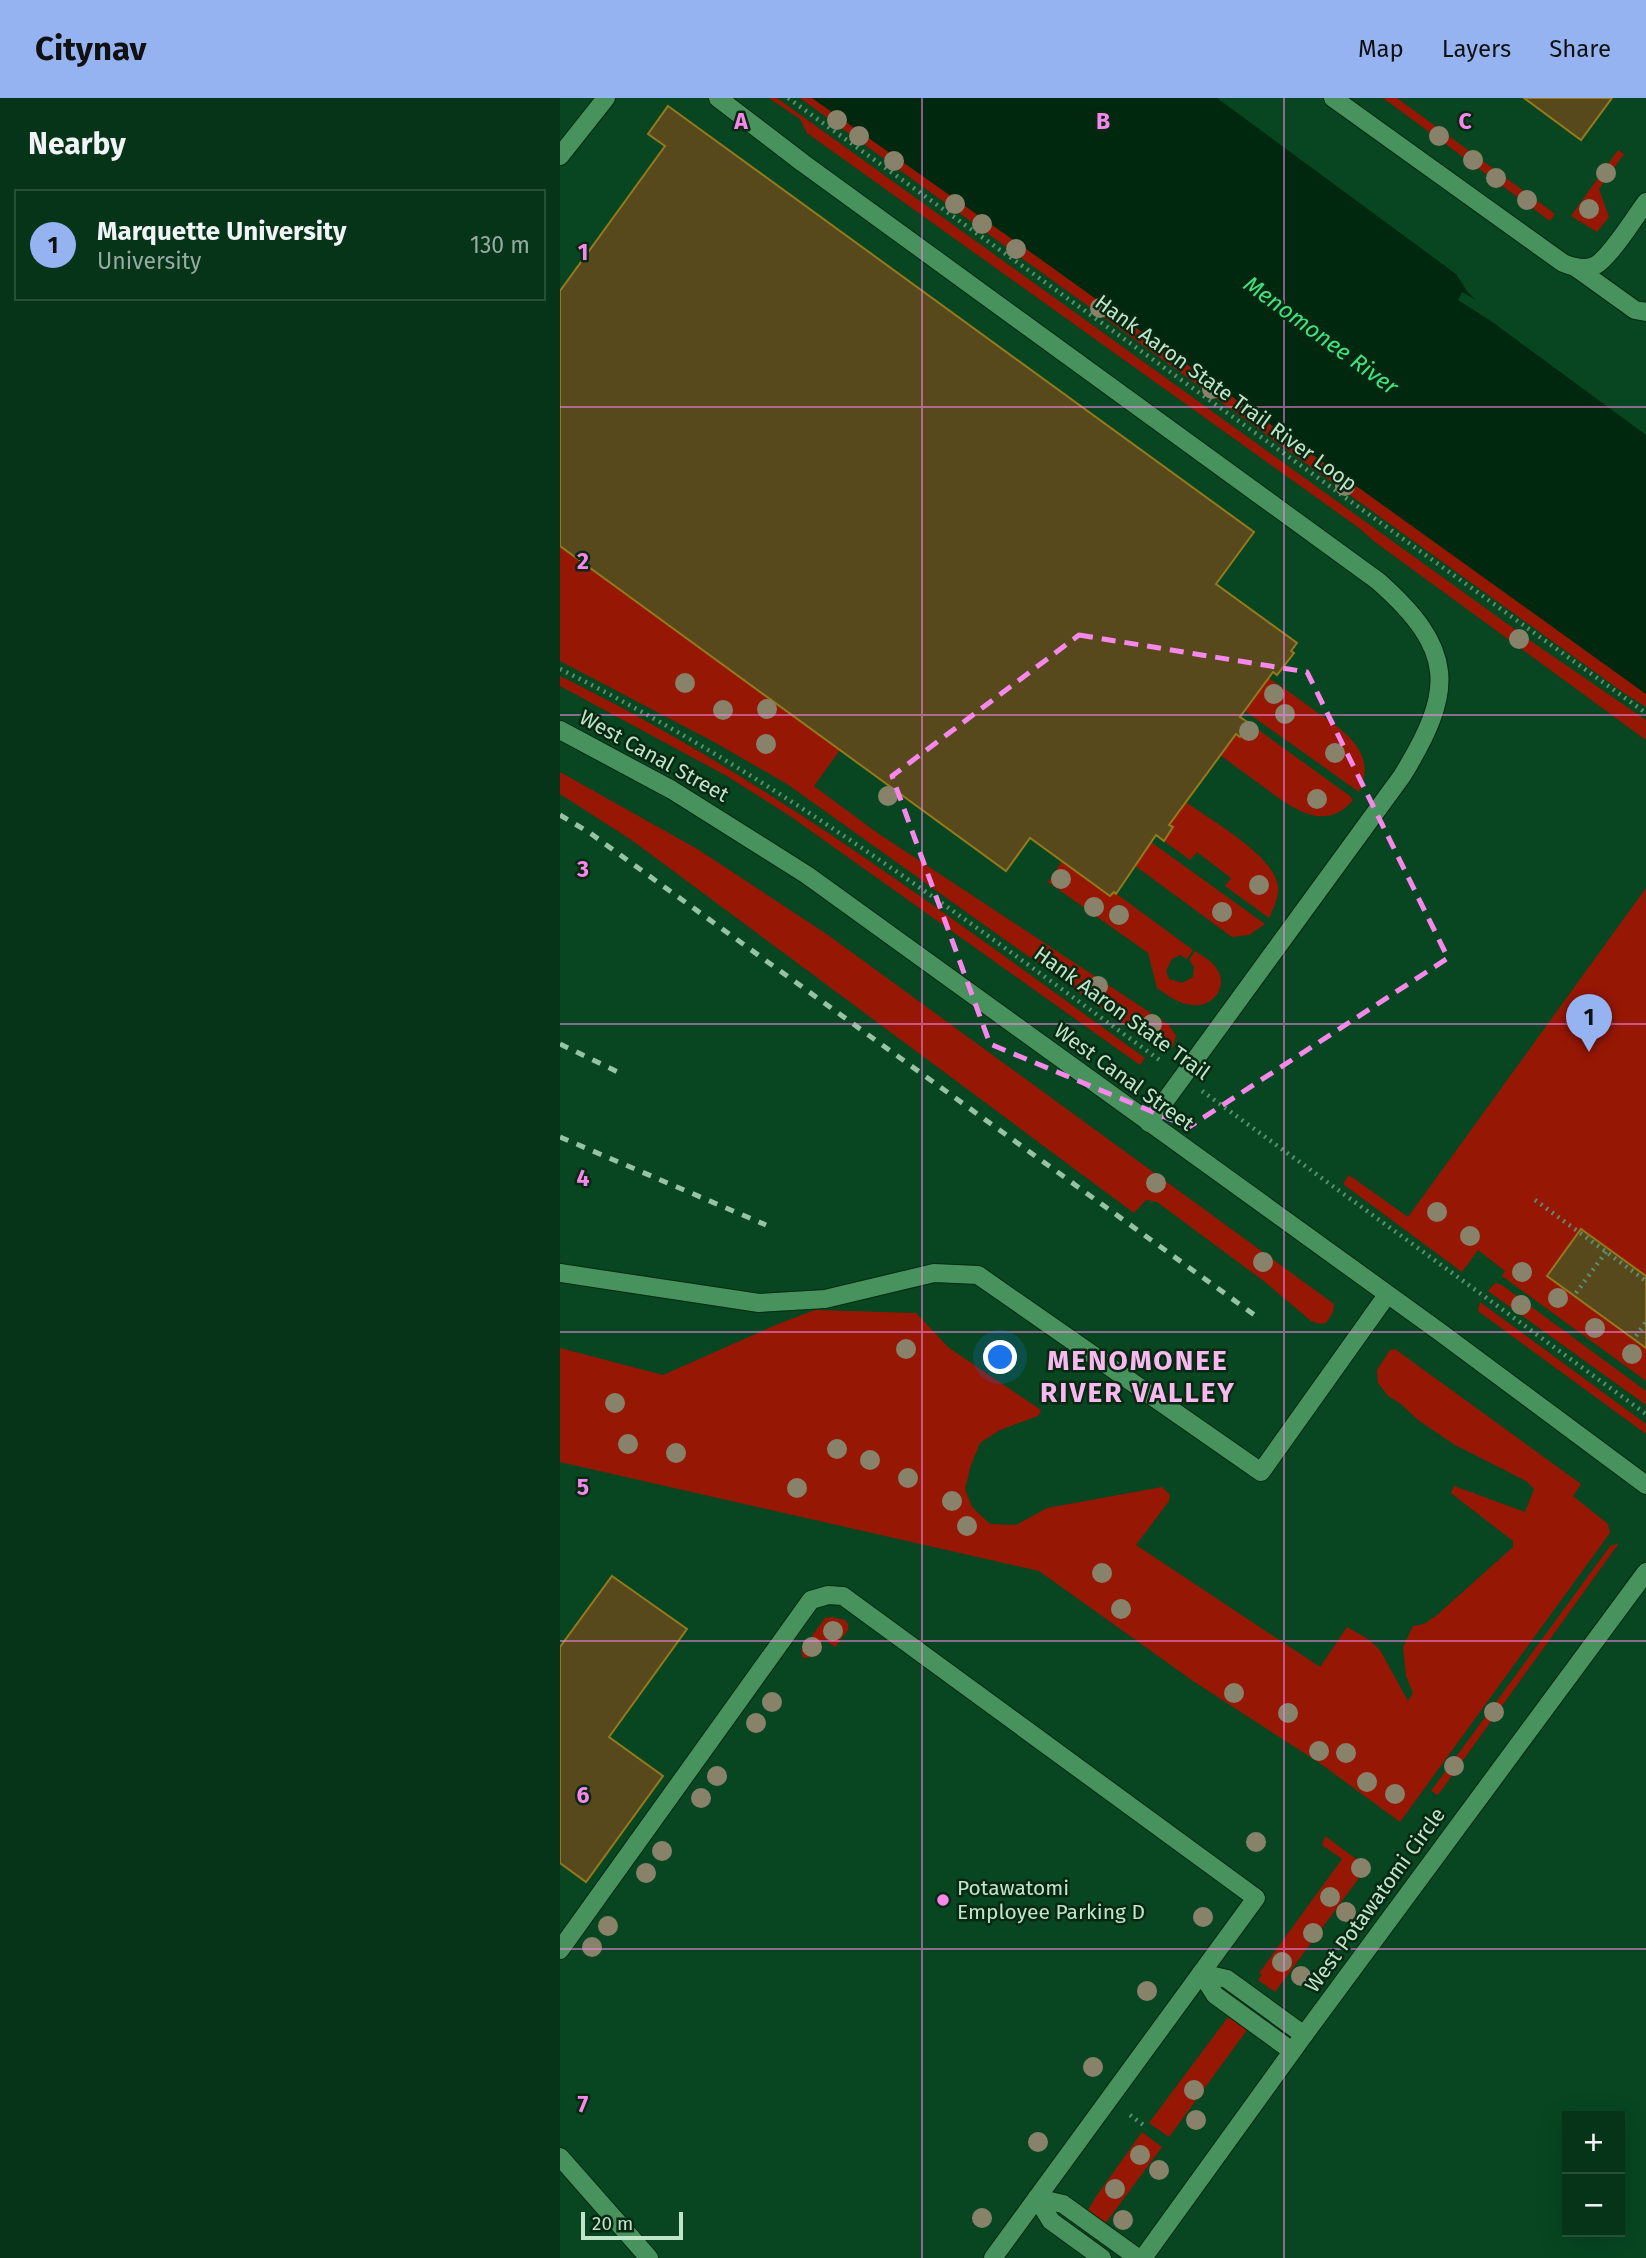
<!DOCTYPE html>
<meta charset="utf-8">
<style>
body{margin:0;font-family:"Fira Sans",sans-serif;background:#0e3c22;color:#f1f3f6}
.controls{position:absolute;right:21px;bottom:21px;display:grid;overflow:hidden;border-radius:0px;box-shadow:0 7px 28px #0002}
.controls button{width:63px;height:63px;display:grid;place-items:center;padding:0;border:0;border-bottom:2px solid #264f38;background:#053419;color:#f1f3f6;font:35px sans-serif}
.scale{position:absolute;left:21px;bottom:18px;width:102px;box-sizing:border-box;padding-left:7px;border:4px solid #c0e4c8;border-top:0;font-size:19px;line-height:24px;white-space:nowrap;color:#c0e4c8;-webkit-text-stroke:5px #082813;paint-order:stroke}
.you{position:absolute;left:441px;top:1260px;width:24px;height:24px;margin:-18px;border:5px solid #fff;border-radius:50%;background:#1a73e8;box-shadow:0 0 0 10px #1a73e833}
.badge{display:grid;place-items:center;width:46px;height:46px;border-radius:50%;background:#95b2f1;color:#111;font-size:23px;font-weight:700}
.pin{position:absolute;translate:-50% -58px;filter:drop-shadow(0 2px 4px #0008)}
.pin::after{content:'';position:absolute;top:37px;width:24px;height:21px;background:inherit;clip-path:polygon(0 0,100% 0,50% 100%)}
.list{margin:0;padding:0;list-style:none}
h2{display:flex;justify-content:space-between;align-items:center;height:91px;margin:0;padding:0 28px;font-size:30px}
h2 small{font-size:23px;font-weight:400;color:#97aaa2}
.list li{display:grid;grid-template-columns:46px 1fr auto;gap:21px;align-items:center;box-sizing:border-box;height:112px;margin:0 14px 14px;padding:0 14px;border:2px solid #264f38;border-radius:0px}
.list b{display:block;font-size:26px;white-space:nowrap}
.list p{margin:0;font-size:23px;white-space:nowrap;color:#97aaa2}
.list em{font-size:23px;font-style:normal;color:#97aaa2}
.map{position:relative;flex:none;width:1086px;height:2160px;overflow:hidden}
header{display:flex;align-items:center;gap:42px;box-sizing:border-box;height:98px;padding:0 35px;background:#95b2f1;color:#111}
header strong{font-size:33px}
nav{display:flex;gap:38px;margin-inline-start:auto;font-size:24px}
main{display:flex}
aside{flex:1;background:#053419}
.map>svg:first-child{display:block}
</style>
<header>
<strong>Citynav</strong>
<nav><a>Map</a><a>Layers</a><a>Share</a></nav>
</header>
<main>
<aside>
<h2>Nearby<small></small></h2>
<ul class="list">
<li><span class="badge">1</span><div><b>Marquette University</b><p>University</p></div><em>130 m</em></li>
</ul>
</aside>
<div class="map">
<svg width="1086" height="2160" viewBox="0 0 1086 2160">
<rect width="100%" height="100%" fill="#074621"/>
<!-- green -->
<g fill="#961704">
<polygon points="209,0 217,0 978,548 1086,622 1086,642 815,444 799,430 247,35 240,21"/>
<polygon points="240,0 252,0 479,160 1086,596 1086,609 1064,595"/>
<polygon points="823,0 837,0 995,116 990,123"/>
<polygon points="1058,52 1064,56 1039,91 1049,119 1037,134 1011,118"/>
<polygon points="0,448 280,652 254,688 316,734 609,927 616,938 613,949 600,940 594,948 227,686 154,644 0,563"/>
<path d="M0,578C210,681 396,824 585,960L580,967L230,718L165,677L0,588Z"/>
<path d="M709,580C724,590 739,601 754,612C782,632 819,653 799,694L685,613Z"/>
<path d="M689,625L790,698L793,702C765,736 731,709 705,690C690,679 675,668 660,657L676,636L680,639Z"/>
<polygon points="0,674 139,752 268,837 774,1206 773,1214 766,1225 760,1226 751,1223 705,1184 597,1104 586,1102 574,1115 73,743 0,696"/>
<path d="M626,704C650,722 714,757 718,788C719,799 714,810 709,820L665,788L671,780L637,754L630,762L604,743L613,730L609,727Z"/>
<polygon points="591,744 705,826 689,837 672,839 574,767"/>
<path d="M502,763L550,798L554,794L633,852L627,861L620,857L612,861L606,873L609,881L622,885L633,879L634,869L629,862L635,853C643,858 652,863 657,871C669,889 652,910 632,907C619,906 607,897 597,890L588,855L488,784Z"/>
<polygon points="1086,790 1086,1283 942,1178 945,1173 918,1152 902,1174 783,1086 789,1077 848,1119"/>
<polygon points="935,1185 942,1187 1086,1293 1086,1307 928,1193"/>
<polygon points="920,1204 1086,1326 1086,1336 918,1213"/>
<polygon points="255,1212 356,1215 389,1250 481,1312 478,1318 440,1332 420,1345 411,1367 405,1391 412,1409 430,1426 456,1427 487,1410 602,1389 610,1397 609,1403 576,1447 760,1569 787,1529 808,1541 820,1552 848,1603 853,1595 846,1578 843,1549 853,1528 864,1526 877,1517 953,1449 953,1443 896,1399 891,1395 894,1388 965,1414 974,1391 966,1383 895,1347 858,1322 841,1306 828,1298 818,1285 817,1272 830,1252 835,1251 1021,1386 1013,1398 1048,1426 1050,1435 840,1724 761,1666 633,1583 479,1473 0,1364 0,1250 103,1277 218,1226"/>
<polygon points="1059,1445 878,1697 871,1693 1050,1448"/>
<polygon points="271,1519 285,1522 288,1526 288,1532 275,1549 264,1541 251,1559 243,1560 241,1553 265,1520"/>
<polygon points="765,1738 807,1769 715,1894 698,1882 702,1877 699,1875 782,1761 762,1747"/>
<polygon points="668,1919 687,1932 609,2039 589,2025"/>
<polygon points="582,2034 602,2049 545,2126 527,2114 535,2100"/>
</g>
<!-- water -->
<polygon fill="#00280f" points="252,0 657,0 896,176 907,193 916,202 902,194 898,202 931,223 1086,337 1086,596 479,160"/>
<!-- building -->
<g fill="#57491b" stroke="#94791d" stroke-width="2">
<polygon points="964,0 1052,0 1021,42"/>
<polygon points="108,8 694,434 656,486 737,545 731,553 734,555 717,577 713,574 680,619 689,625 680,639 676,636 609,727 613,729 604,743 596,737 556,796 554,794 550,798 470,740 446,773 0,448 0,193 105,48 88,36"/>
<polygon points="1021,1131 1086,1178 1086,1250 987,1178"/>
<polygon points="52,1478 127,1531 49,1639 103,1678 26,1784 0,1765 0,1549"/>
</g>
<g fill="none" stroke-linecap="round" stroke-linejoin="round">
<defs>
<g id="minor">
<path d="M158,0L243,65L818,483C896,552 895,592 842,678L589,1025"/>
<path d="M773,0L1003,165C1013,169 1026,173 1036,167C1051,158 1075,119 1086,104"/>
<polyline points="0,58 46,0"/>
<polyline points="1015,169 1075,212 1086,214"/>
<polyline points="0,632 112,692 247,777 880,1234 1086,1387"/>
<polyline points="0,1175 199,1205 265,1201 374,1175 418,1177 701,1374 827,1197"/>
<polyline points="0,1852 251,1502 268,1497 283,1498 696,1800 433,2160"/>
<polyline points="732,1953 655,1897 641,1875 667,1881 744,1937"/>
<polyline points="0,2059 89,2160"/>
<polyline points="477,2100 503,2106 578,2160"/>
<polyline points="477,2100 491,2123 542,2160"/>
<polyline points="583,2160 744,1937 1086,1474"/>
</g>
</defs>
<!-- minor casing -->
<use href="#minor" stroke="#002910" stroke-width="20"/>
<!-- path -->
<g stroke="#5b8e6d" stroke-width="4.5" stroke-dasharray="2 5" stroke-linecap="butt">
<polyline points="228,0 1086,615"/>
<path d="M0,571C216,678 407,823 601,963"/>
<polyline points="642,993 1086,1316"/>
<polyline points="975,1102 1086,1183"/>
<polyline points="1016,1195 1046,1154"/>
<polyline points="1076,1238 1086,1224"/>
<polyline points="570,2017 586,2029"/>
</g>
<!-- minor -->
<use href="#minor" stroke="#47925d" stroke-width="18"/>
<!-- rail -->
<g stroke="#98c2a4" stroke-width="5" stroke-dasharray="9 9" stroke-linecap="butt">
<polyline points="0,717 30,735 700,1221"/>
<polyline points="0,946 60,975"/>
<polyline points="0,1039 206,1127"/>
</g>
</g>
<!-- trees -->
<g fill="#89826a">
<circle cx="277" cy="22" r="10"/>
<circle cx="299" cy="38" r="10"/>
<circle cx="879" cy="38" r="10"/>
<circle cx="913" cy="62" r="10"/>
<circle cx="334" cy="63" r="10"/>
<circle cx="1046" cy="75" r="10"/>
<circle cx="936" cy="80" r="10"/>
<circle cx="967" cy="102" r="10"/>
<circle cx="395" cy="106" r="10"/>
<circle cx="1029" cy="111" r="10"/>
<circle cx="422" cy="126" r="10"/>
<circle cx="456" cy="151" r="10"/>
<circle cx="540" cy="210" r="10"/>
<circle cx="652" cy="291" r="10"/>
<circle cx="785" cy="388" r="10"/>
<circle cx="959" cy="541" r="10"/>
<circle cx="125" cy="585" r="10"/>
<circle cx="714" cy="596" r="10"/>
<circle cx="207" cy="611" r="10"/>
<circle cx="163" cy="612" r="10"/>
<circle cx="725" cy="616" r="10"/>
<circle cx="689" cy="633" r="10"/>
<circle cx="206" cy="646" r="10"/>
<circle cx="775" cy="655" r="10"/>
<circle cx="328" cy="698" r="10"/>
<circle cx="757" cy="701" r="10"/>
<circle cx="501" cy="781" r="10"/>
<circle cx="699" cy="787" r="10"/>
<circle cx="534" cy="809" r="10"/>
<circle cx="662" cy="814" r="10"/>
<circle cx="559" cy="817" r="10"/>
<circle cx="538" cy="888" r="10"/>
<circle cx="592" cy="926" r="10"/>
<circle cx="596" cy="1085" r="10"/>
<circle cx="877" cy="1114" r="10"/>
<circle cx="910" cy="1138" r="10"/>
<circle cx="703" cy="1164" r="10"/>
<circle cx="962" cy="1174" r="10"/>
<circle cx="998" cy="1200" r="10"/>
<circle cx="961" cy="1207" r="10"/>
<circle cx="1035" cy="1230" r="10"/>
<circle cx="346" cy="1251" r="10"/>
<circle cx="1072" cy="1256" r="10"/>
<circle cx="55" cy="1305" r="10"/>
<circle cx="68" cy="1346" r="10"/>
<circle cx="277" cy="1351" r="10"/>
<circle cx="116" cy="1355" r="10"/>
<circle cx="310" cy="1362" r="10"/>
<circle cx="348" cy="1380" r="10"/>
<circle cx="237" cy="1390" r="10"/>
<circle cx="392" cy="1403" r="10"/>
<circle cx="407" cy="1428" r="10"/>
<circle cx="542" cy="1475" r="10"/>
<circle cx="561" cy="1511" r="10"/>
<circle cx="273" cy="1533" r="10"/>
<circle cx="252" cy="1549" r="10"/>
<circle cx="674" cy="1595" r="10"/>
<circle cx="212" cy="1604" r="10"/>
<circle cx="934" cy="1614" r="10"/>
<circle cx="728" cy="1615" r="10"/>
<circle cx="196" cy="1625" r="10"/>
<circle cx="759" cy="1653" r="10"/>
<circle cx="786" cy="1655" r="10"/>
<circle cx="894" cy="1668" r="10"/>
<circle cx="157" cy="1678" r="10"/>
<circle cx="807" cy="1684" r="10"/>
<circle cx="835" cy="1696" r="10"/>
<circle cx="141" cy="1700" r="10"/>
<circle cx="696" cy="1744" r="10"/>
<circle cx="102" cy="1753" r="10"/>
<circle cx="801" cy="1770" r="10"/>
<circle cx="86" cy="1775" r="10"/>
<circle cx="770" cy="1799" r="10"/>
<circle cx="786" cy="1814" r="10"/>
<circle cx="643" cy="1819" r="10"/>
<circle cx="48" cy="1828" r="10"/>
<circle cx="753" cy="1835" r="10"/>
<circle cx="32" cy="1849" r="10"/>
<circle cx="722" cy="1864" r="10"/>
<circle cx="741" cy="1878" r="10"/>
<circle cx="587" cy="1893" r="10"/>
<circle cx="533" cy="1969" r="10"/>
<circle cx="634" cy="1992" r="10"/>
<circle cx="636" cy="2022" r="10"/>
<circle cx="478" cy="2044" r="10"/>
<circle cx="580" cy="2057" r="10"/>
<circle cx="599" cy="2072" r="10"/>
<circle cx="555" cy="2091" r="10"/>
<circle cx="422" cy="2120" r="10"/>
<circle cx="563" cy="2122" r="10"/>
</g>
<!-- marked area -->
<path fill="none" stroke="#f788eb" stroke-width="5" stroke-dasharray="14 9" stroke-linejoin="round" d="M519,537L747,574L888,860L629,1029L430,946L332,678Z"/>
<!-- grid -->
<path fill="none" stroke="#f788eb" stroke-width="2" stroke-opacity="0.55" d="M362,0V2160M724,0V2160M0,309H1086M0,617H1086M0,926H1086M0,1234H1086M0,1543H1086M0,1851H1086"/>
<!-- markers -->
<circle fill="#f788eb" stroke="#082813" stroke-width="2.5" cx="383" cy="1802" r="7"/>
<g text-anchor="middle" dominant-baseline="central" stroke-width="5" stroke-linejoin="round" paint-order="stroke">
<!-- street labels -->
<g font-size="21" fill="#c0e4c8" stroke="#082813">
<text transform="translate(666 295) rotate(36)">Hank Aaron State Trail River Loop</text>
<text transform="translate(94 658) rotate(29)">West Canal Street</text>
<text transform="translate(562 915) rotate(36)">Hank Aaron State Trail</text>
<text transform="translate(564 979) rotate(36)">West Canal Street</text>
<text transform="translate(815 1802) rotate(-54)">West Potawatomi Circle</text>
</g>
<!-- poi labels -->
<g font-size="21" fill="#c0e4c8" stroke="#082813" text-anchor="start">
<text x="397" y="1790">Potawatomi<tspan x="397" dy="24">Employee Parking D</tspan></text>
</g>
<!-- water labels -->
<g font-size="23" font-style="italic" fill="#3fe47e" stroke="#082813">
<text transform="translate(761 237) rotate(36)">Menomonee River</text>
</g>
<!-- district labels -->
<g font-size="28" font-weight="bold" letter-spacing="2" fill="#f8b9ef" stroke="#082813">
<text x="578" y="1262">MENOMONEE<tspan x="578" dy="32">RIVER VALLEY</tspan></text>
</g>
</g>
<g font-size="23" text-anchor="middle" font-weight="bold" fill="#f788eb" stroke="#082813" stroke-width="5" stroke-linejoin="round" paint-order="stroke">
<text x="181" y="31">A</text>
<text x="543" y="31">B</text>
<text x="905" y="31">C</text>
<text x="23" y="162">1</text>
<text x="23" y="471">2</text>
<text x="23" y="779">3</text>
<text x="23" y="1088">4</text>
<text x="23" y="1397">5</text>
<text x="23" y="1705">6</text>
<text x="23" y="2014">7</text>
</g>
</svg>
<div class="controls">
<button>+</button>
<button>−</button>
</div>
<div class="scale">20 m</div>
<div class="you"></div>
<div class="pin badge" style="left:1029px;top:954px">1</div>
</div>
</main>
